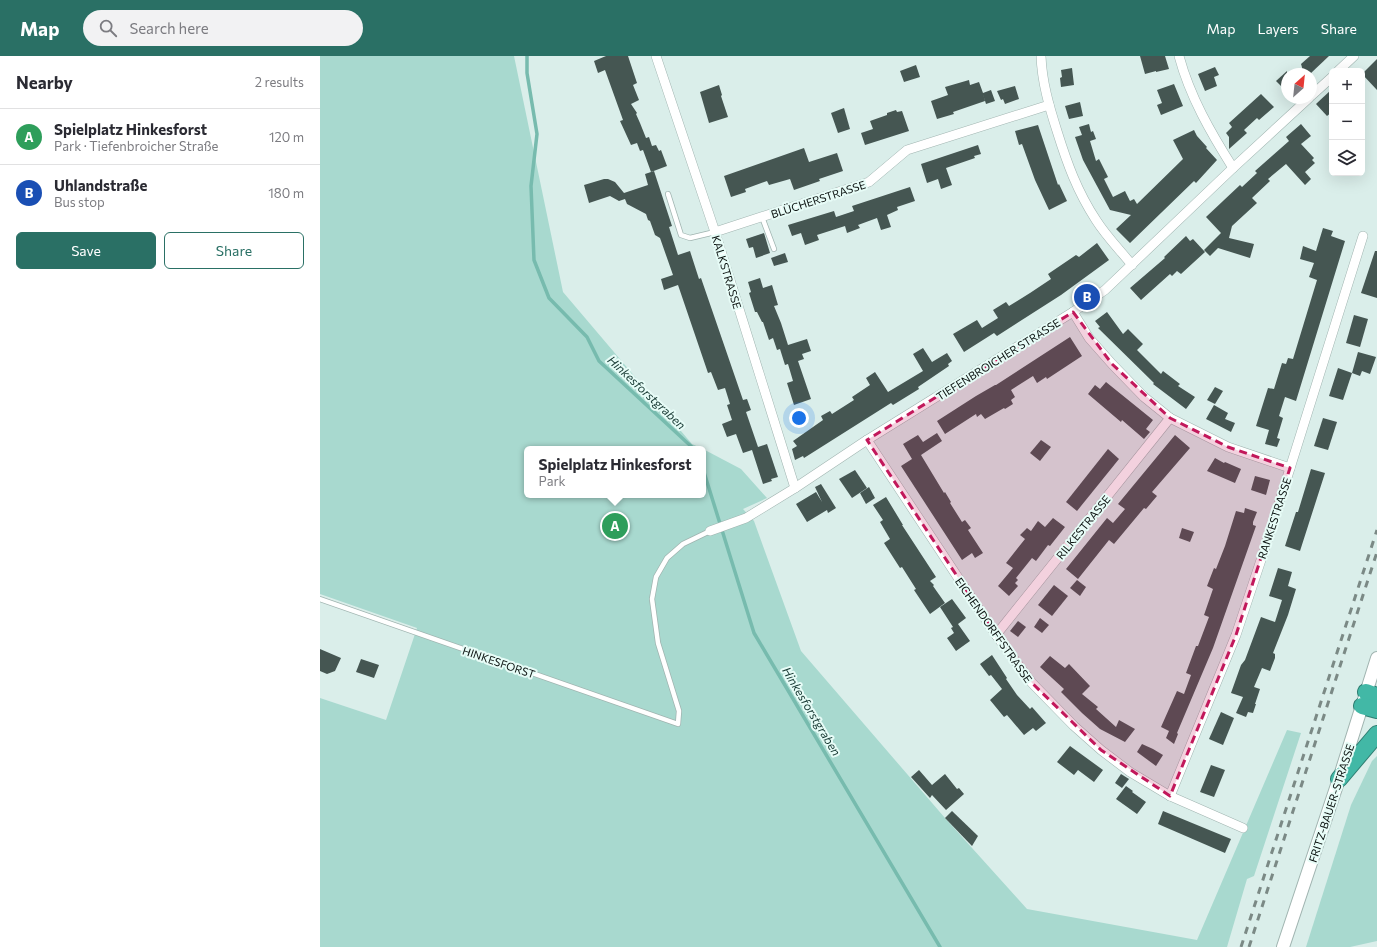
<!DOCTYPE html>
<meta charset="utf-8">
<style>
body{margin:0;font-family:Commissioner,sans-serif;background:#f2f2f3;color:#2b2b33}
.controls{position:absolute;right:12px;top:12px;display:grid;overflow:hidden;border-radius:6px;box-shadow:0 4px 16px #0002}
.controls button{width:36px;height:36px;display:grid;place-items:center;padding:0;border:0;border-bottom:1px solid #e1e1e2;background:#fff;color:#2b2b33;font:20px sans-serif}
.compass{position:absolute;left:961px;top:12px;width:36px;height:36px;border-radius:50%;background:#fff;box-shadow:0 4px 16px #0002;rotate:27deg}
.you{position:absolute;left:479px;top:362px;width:14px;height:14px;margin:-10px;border:3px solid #fff;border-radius:50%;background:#1a73e8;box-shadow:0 0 0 6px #1a73e833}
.badge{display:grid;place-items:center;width:26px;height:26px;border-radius:50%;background:#2a7065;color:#fff;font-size:13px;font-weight:700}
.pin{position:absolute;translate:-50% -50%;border:2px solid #fff;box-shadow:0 1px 4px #0006}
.popup{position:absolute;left:204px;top:390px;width:182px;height:52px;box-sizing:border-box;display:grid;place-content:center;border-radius:6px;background:#fff;filter:drop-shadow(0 1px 3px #0005);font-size:13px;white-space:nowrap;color:#7c7c81}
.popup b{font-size:15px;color:#2b2b33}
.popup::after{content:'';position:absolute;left:50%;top:100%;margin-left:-8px;border:8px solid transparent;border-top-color:#fff}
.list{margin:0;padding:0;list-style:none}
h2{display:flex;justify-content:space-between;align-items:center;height:52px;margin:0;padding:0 16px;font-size:17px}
h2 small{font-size:13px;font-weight:400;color:#7c7c81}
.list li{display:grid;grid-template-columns:26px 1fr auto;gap:12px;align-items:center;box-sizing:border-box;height:56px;padding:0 16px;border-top:1px solid #e1e1e2}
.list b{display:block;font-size:15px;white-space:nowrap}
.list p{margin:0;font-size:13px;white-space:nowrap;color:#7c7c81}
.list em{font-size:13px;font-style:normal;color:#7c7c81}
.actions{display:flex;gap:8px;padding:12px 16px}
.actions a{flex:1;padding:9px 0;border:1px solid #2a7065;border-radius:6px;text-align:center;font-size:14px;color:#2a7065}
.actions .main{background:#2a7065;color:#fff}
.icon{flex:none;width:22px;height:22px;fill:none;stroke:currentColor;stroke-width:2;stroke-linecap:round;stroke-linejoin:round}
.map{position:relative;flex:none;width:1057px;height:891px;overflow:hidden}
header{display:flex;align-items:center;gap:24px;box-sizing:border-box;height:56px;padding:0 20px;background:#2a7065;color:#fff}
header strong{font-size:19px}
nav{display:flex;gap:22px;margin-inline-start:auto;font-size:14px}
.search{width:280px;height:36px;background:#f2f2f3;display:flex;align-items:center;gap:10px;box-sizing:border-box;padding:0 14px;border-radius:22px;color:#7c7c81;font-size:15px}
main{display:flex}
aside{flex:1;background:#fff}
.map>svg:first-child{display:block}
</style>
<header>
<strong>Map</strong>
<div class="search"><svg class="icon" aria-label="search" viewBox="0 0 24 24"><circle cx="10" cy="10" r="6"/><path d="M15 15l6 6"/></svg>Search here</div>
<nav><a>Map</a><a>Layers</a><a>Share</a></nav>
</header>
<main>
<aside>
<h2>Nearby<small>2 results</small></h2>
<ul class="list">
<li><span class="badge" style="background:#2e9e5b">A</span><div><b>Spielplatz Hinkesforst</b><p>Park · Tiefenbroicher Straße</p></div><em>120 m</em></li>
<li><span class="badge" style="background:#1a4fb4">B</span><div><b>Uhlandstraße</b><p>Bus stop</p></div><em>180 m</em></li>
</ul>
<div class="actions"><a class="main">Save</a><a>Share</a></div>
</aside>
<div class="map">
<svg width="1057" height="891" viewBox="0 0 1057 891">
<rect width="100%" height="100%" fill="#daeeea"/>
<!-- green -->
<g fill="#a8d9cf">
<polygon points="0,0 194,0 243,236 372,388 383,393 207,393 207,439 383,439 383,393 421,413 447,442 423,453 434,465 481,595 625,762 707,853 877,884 967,674 981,677 934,820 927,823 907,891 0,891 0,642 66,664 97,572 0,538"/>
<polygon points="1057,700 1057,885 1030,891 986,891 1031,749 1052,705"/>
</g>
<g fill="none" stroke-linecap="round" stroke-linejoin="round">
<!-- stream -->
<g stroke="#77bbae" stroke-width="3.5">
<polyline points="207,0 207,17 217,78 211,130 214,204 229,242 267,281 279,305 374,393"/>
<polyline points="383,413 434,577 620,891"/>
</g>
</g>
<!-- building -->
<g fill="#455652">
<polygon points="286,0 308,0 317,27 313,29 319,44 311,48 317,57 316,58 320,67 326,82 329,81 332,90 336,89 339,95 341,94 347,110 331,116 323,94 320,95 317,87 311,89 300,65 303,64 285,14 278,17 274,5"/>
<polygon points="820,0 845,0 849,13 836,16 836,15 825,18"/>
<polygon points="990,0 1009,0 990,18 984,18 981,8"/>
<polygon points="1057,3 1057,34 1042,18"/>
<polygon points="596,9 600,21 584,26 580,15"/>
<polygon points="895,11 899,19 894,21 897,30 885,35 878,18"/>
<polygon points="752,12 754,29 741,31 740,22 742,21 741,14"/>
<polygon points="967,15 967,36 956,25"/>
<polygon points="649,24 650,29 659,26 663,37 671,34 675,45 666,48 663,38 665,45 633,56 634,58 617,63 611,45 628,39 625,31"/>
<polygon points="854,28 863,50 841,59 837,49 842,47 837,34"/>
<polygon points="399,29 402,39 401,40 408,61 389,67 380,36"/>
<polygon points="695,30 699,43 685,48 683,43 681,44 677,35"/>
<polygon points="1012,33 1012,56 1007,60 996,48"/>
<polygon points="941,38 954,51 939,64 937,62 924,74 927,77 909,93 909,81 906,77 912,71 909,67"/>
<polygon points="760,46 763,60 749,63 745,50"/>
<polygon points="524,52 530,73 518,77 511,57"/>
<polygon points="576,54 577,56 582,55 589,75 545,89 541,77 553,73 550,65 567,59 567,57"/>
<polygon points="769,68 771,76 773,75 776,83 770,85 776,105 779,103 788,121 784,123 793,141 805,135 810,145 814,143 817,148 863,103 853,84 874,74 877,80 887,91 886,92 897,104 876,127 874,125 810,187 796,173 811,159 790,154 763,104 755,81 762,79 759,71"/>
<polygon points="981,68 991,80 981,88 994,102 992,104 995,107 985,116 991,123 985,129 966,108 948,123 950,125 932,142 937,147 912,170 909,182 934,188 930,202 898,192 890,200 884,194 901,177 886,161 920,129 922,131 937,117 935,115 969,85 966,81"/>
<polygon points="718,69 738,129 739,128 747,145 729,154 715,124 702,88 699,89 695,75"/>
<polygon points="658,89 661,98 654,100 655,102 626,112 632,129 621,133 618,123 607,127 601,108"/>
<polygon points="484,92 489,106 517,97 523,115 499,123 500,125 474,134 470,123 449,129 447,125 425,133 426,136 411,141 404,120"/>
<polygon points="334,115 352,170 349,171 358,199 370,195 379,223 381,222 423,344 427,343 431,354 426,356 438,391 447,388 458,421 451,423 452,425 443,428 432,394 423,397 416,378 407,381 402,368 412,364 407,349 410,348 405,332 398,334 391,316 388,317 358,229 344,234 341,223 353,219 340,182 335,179 330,165 328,164 326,158 307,148 305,143 299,145 290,140 269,147 264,129 284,123 288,123 295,126 304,137 328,129 325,118"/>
<polygon points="590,131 595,145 577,151 578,154 567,159 571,171 561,174 557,162 538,169 540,172 527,177 525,170 497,179 499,184 485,189 481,177 472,180 468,169 514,155 516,161 534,155 532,150"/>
<polygon points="1003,172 1013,175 1011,180 1025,185 976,345 965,341 959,360 963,362 957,382 960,383 957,391 945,388 949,374 936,370 948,332 954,333 962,307 966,308 968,302 973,303 997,224 989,221 994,207 980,203 983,190 996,195"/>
<polygon points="444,177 450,197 436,202 433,191 429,192 426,183"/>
<polygon points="866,180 870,185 873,183 885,196 861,218 857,215 852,220 850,218 821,244 810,232 845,202 844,201"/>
<polygon points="777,187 789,204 741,239 677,280 674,277 644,296 633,278 657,264 662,272 678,262 673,254 686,246 689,250 710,237 731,223 728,218 756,199 759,201"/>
<polygon points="1055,195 1057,195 1057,242 1041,237"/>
<polygon points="465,197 468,206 454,210 451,202"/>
<polygon points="440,222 443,232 452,229 458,249 454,250 461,267 468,289 487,283 491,295 482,298 484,303 478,305 491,343 474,349 467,327 473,325 468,308 465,309 460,293 457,294 453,282 449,284 443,266 442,266 437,256 435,256 429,237 431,236 428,226"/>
<polygon points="787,256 803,278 808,273 823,288 817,294 841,318 843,315 860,328 858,330 875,341 866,353 833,328 834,327 778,272 780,271 775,265"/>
<polygon points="1034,259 1048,263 1040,291 1026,287"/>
<polygon points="750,281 762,300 727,323 726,321 717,327 713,320 691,334 695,341 691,344 693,348 685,353 684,352 665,363 661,358 657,361 656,358 625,378 617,365 656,340 675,329 676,329"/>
<polygon points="603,292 612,306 627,297 632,305 628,308 629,310 598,331 599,333 573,349 571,347 484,402 483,400 475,404 472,393 477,390 473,385 503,364 501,360 510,355 512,358 534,344 532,341 550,329 546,322 555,316 568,336 603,315 593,298"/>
<polygon points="1038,296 1056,301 1050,318 1042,315 1040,320 1032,317 1023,344 1009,340 1018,312 1032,317"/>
<polygon points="786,326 833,364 826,373 830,376 824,383 802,364 801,366 768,338 775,329 780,333"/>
<polygon points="895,331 903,335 895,348 887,344"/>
<polygon points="894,349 908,357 905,363 915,367 911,376 886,363"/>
<polygon points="1003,362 1017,366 1008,394 994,390"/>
<polygon points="617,377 622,385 601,399 624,437 625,436 631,446 630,447 642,466 645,464 651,472 648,474 663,497 655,502 652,497 642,504 581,410 592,403 583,388 598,379 603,386"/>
<polygon points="855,379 870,392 832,436 837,440 826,453 824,452 794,488 789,484 758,523 746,513 787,462 793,467 805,453 798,448"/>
<polygon points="721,384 731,391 720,405 710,397"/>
<polygon points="788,393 799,403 757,455 746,446"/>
<polygon points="895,402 904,407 905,406 921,413 915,427 887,415"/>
<polygon points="991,413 1005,417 980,495 965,490 976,456 978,456"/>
<polygon points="535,414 547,432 532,442 519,423"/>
<polygon points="935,420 950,424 946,439 931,434"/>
<polygon points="501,428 516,452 508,457 507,454 487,466 476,448 496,436 502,446 495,431"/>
<polygon points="549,431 555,442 546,448 540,437"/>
<polygon points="566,441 583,469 582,469 616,521 610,525 614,529 613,530 625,547 610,558 594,534 596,533 582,511 580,512 564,487 570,483 560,466 563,464 553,449"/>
<polygon points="925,452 937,456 933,466 933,469 936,470 893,592 857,677 858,678 854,688 846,682 849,675 841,671 857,635 864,638 871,619 866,617 876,590 878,590 889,561 884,559 893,533 887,530 894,512 896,513 905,490 916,455 924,457"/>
<polygon points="733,462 745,471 730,490 728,489 716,505 712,502 696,522 698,524 695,527 698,530 689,540 678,530 693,512 686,507 705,483 700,479 707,472 711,475 718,465 725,471"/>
<polygon points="862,472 874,476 870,486 859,482"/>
<polygon points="958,512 972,516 968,530 976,533 968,559 953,597 955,598 955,602 950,615 942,612 934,631 940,633 935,648 936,648 933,657 928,656 926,661 916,657 923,641 911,637 921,609 925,604 941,561 955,566 962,544 949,540"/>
<polygon points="757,524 766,531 760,540 750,532"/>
<polygon points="734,529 748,540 732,560 718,549"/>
<polygon points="632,543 646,562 638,568 650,585 636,595 627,582 634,577 631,572 633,571 620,551"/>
<polygon points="720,562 729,569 722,577 714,571"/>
<polygon points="698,565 706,571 698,581 690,575"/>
<polygon points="0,593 21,602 15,615 7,618 0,615"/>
<polygon points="672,599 687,622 686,623 697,639 710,653 712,651 726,667 716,675 713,672 704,679 687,659 684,661 670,644 682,633 671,619 669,620 660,608"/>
<polygon points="730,600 745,612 749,608 770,630 762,638 778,651 776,653 796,671 799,664 815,673 805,686 780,673 762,657 741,636 744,633 720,611"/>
<polygon points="41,603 59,609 54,622 36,616"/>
<polygon points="901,656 914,662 903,689 889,683"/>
<polygon points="822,688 833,693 843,699 836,710 817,696"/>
<polygon points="750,690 783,714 774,726 758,714 754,719 737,706"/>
<polygon points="891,709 905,714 894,741 880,736"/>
<polygon points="599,714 612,729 625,718 637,733 639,732 644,738 626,754 612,739 610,742 591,721"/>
<polygon points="801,718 809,723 802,732 795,727"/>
<polygon points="806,730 813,735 812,736 826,746 817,758 796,743"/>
<polygon points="632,755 658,780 652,790 625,762"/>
<polygon points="843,755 911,783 905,797 838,768"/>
</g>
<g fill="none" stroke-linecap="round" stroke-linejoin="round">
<defs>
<g id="service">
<polyline points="348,138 361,179 370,182 395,176"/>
<polyline points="442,161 454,193"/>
<polyline points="0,543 358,668 359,655 338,587 332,543 336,521 347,502 363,488 390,475"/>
</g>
<g id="minor">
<polyline points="336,0 395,176 475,432"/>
<path d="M721,0C722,26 729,50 737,75C747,107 757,135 776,164C786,180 800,194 812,209"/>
<path d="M859,0C870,41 891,77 913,112"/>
<polyline points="1018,15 1034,0"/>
<polyline points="991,40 1012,21"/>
<polyline points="395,176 549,126 587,94 729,49"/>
<polyline points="753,256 769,282 792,308 824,341 850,362 908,391 970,412"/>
<polyline points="547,384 676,579 712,627 754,670 781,694 810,716 850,740 923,772"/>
<polyline points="390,475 426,462 475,432 547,384 753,256 785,234 913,112 989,42"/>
<polyline points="676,579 850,362"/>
<polyline points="850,740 916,579 944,495 1043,180"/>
</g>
<polyline id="secondary" points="963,891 1019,723 1057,602"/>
<g id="motorway">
<polyline points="1046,636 1057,640"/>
<polyline points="1042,650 1057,654"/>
<polyline points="1019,723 1057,678"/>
</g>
</defs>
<!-- service casing -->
<use href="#service" stroke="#a0b4b0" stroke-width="6"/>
<!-- minor casing -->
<use href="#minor" stroke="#a0b4b0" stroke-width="10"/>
<!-- secondary casing -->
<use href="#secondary" stroke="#a0b4b0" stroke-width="14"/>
<!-- motorway casing -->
<use href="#motorway" stroke="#2f7e72" stroke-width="18"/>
<!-- service -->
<use href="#service" stroke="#fff" stroke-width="4.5"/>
<!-- minor -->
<use href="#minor" stroke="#fff" stroke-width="9"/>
<!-- secondary -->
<use href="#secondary" stroke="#fff" stroke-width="12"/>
<!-- motorway -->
<use href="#motorway" stroke="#42b8a6" stroke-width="16"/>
<!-- rail -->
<g stroke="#7b8985" stroke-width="3" stroke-dasharray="7 7" stroke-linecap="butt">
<polyline points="921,891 1057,474"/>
<polyline points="929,891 1057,496"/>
</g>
</g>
<!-- marked area -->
<path fill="#c2185b" fill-opacity="0.2" stroke="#c2185b" stroke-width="3" stroke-dasharray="8 5" stroke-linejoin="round" d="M753,256L792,308L850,362L908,391L970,412L916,579L850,740L781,694L712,627L676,579L547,384Z"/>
<g text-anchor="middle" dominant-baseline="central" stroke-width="4" stroke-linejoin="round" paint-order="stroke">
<!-- street labels -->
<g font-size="11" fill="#0b1210" stroke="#e7fcf7">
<text transform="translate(498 143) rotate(-18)">BLÜCHERSTRASSE</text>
<text transform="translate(407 216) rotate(73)">KALKSTRASSE</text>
<text transform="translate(678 303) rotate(-32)">TIEFENBROICHER STRASSE</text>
<text transform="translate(954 462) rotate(-72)">RANKESTRASSE</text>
<text transform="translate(763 471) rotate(-51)">RILKESTRASSE</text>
<text transform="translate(674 574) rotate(55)">EICHENDORFFSTRASSE</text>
<text transform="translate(179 606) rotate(19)">HINKESFORST</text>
<text transform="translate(1011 747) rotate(-72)">FRITZ-BAUER-STRASSE</text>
</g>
<!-- water labels -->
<g font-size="12" font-style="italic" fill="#163832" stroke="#e7fcf7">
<text transform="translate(327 336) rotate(43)">Hinkesforstgraben</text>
<text transform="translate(492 655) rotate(59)">Hinkesforstgraben</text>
</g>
</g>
</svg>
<div class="controls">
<button>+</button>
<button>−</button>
<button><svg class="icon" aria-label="layers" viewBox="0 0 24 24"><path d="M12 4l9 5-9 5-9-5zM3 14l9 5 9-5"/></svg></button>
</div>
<svg class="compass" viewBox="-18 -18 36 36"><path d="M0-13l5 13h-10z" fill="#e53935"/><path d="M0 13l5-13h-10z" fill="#7c7c81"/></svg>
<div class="you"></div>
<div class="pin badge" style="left:295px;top:470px;background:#2e9e5b">A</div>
<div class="popup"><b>Spielplatz Hinkesforst</b>Park</div>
<div class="pin badge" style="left:767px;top:241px;background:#1a4fb4">B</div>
</div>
</main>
